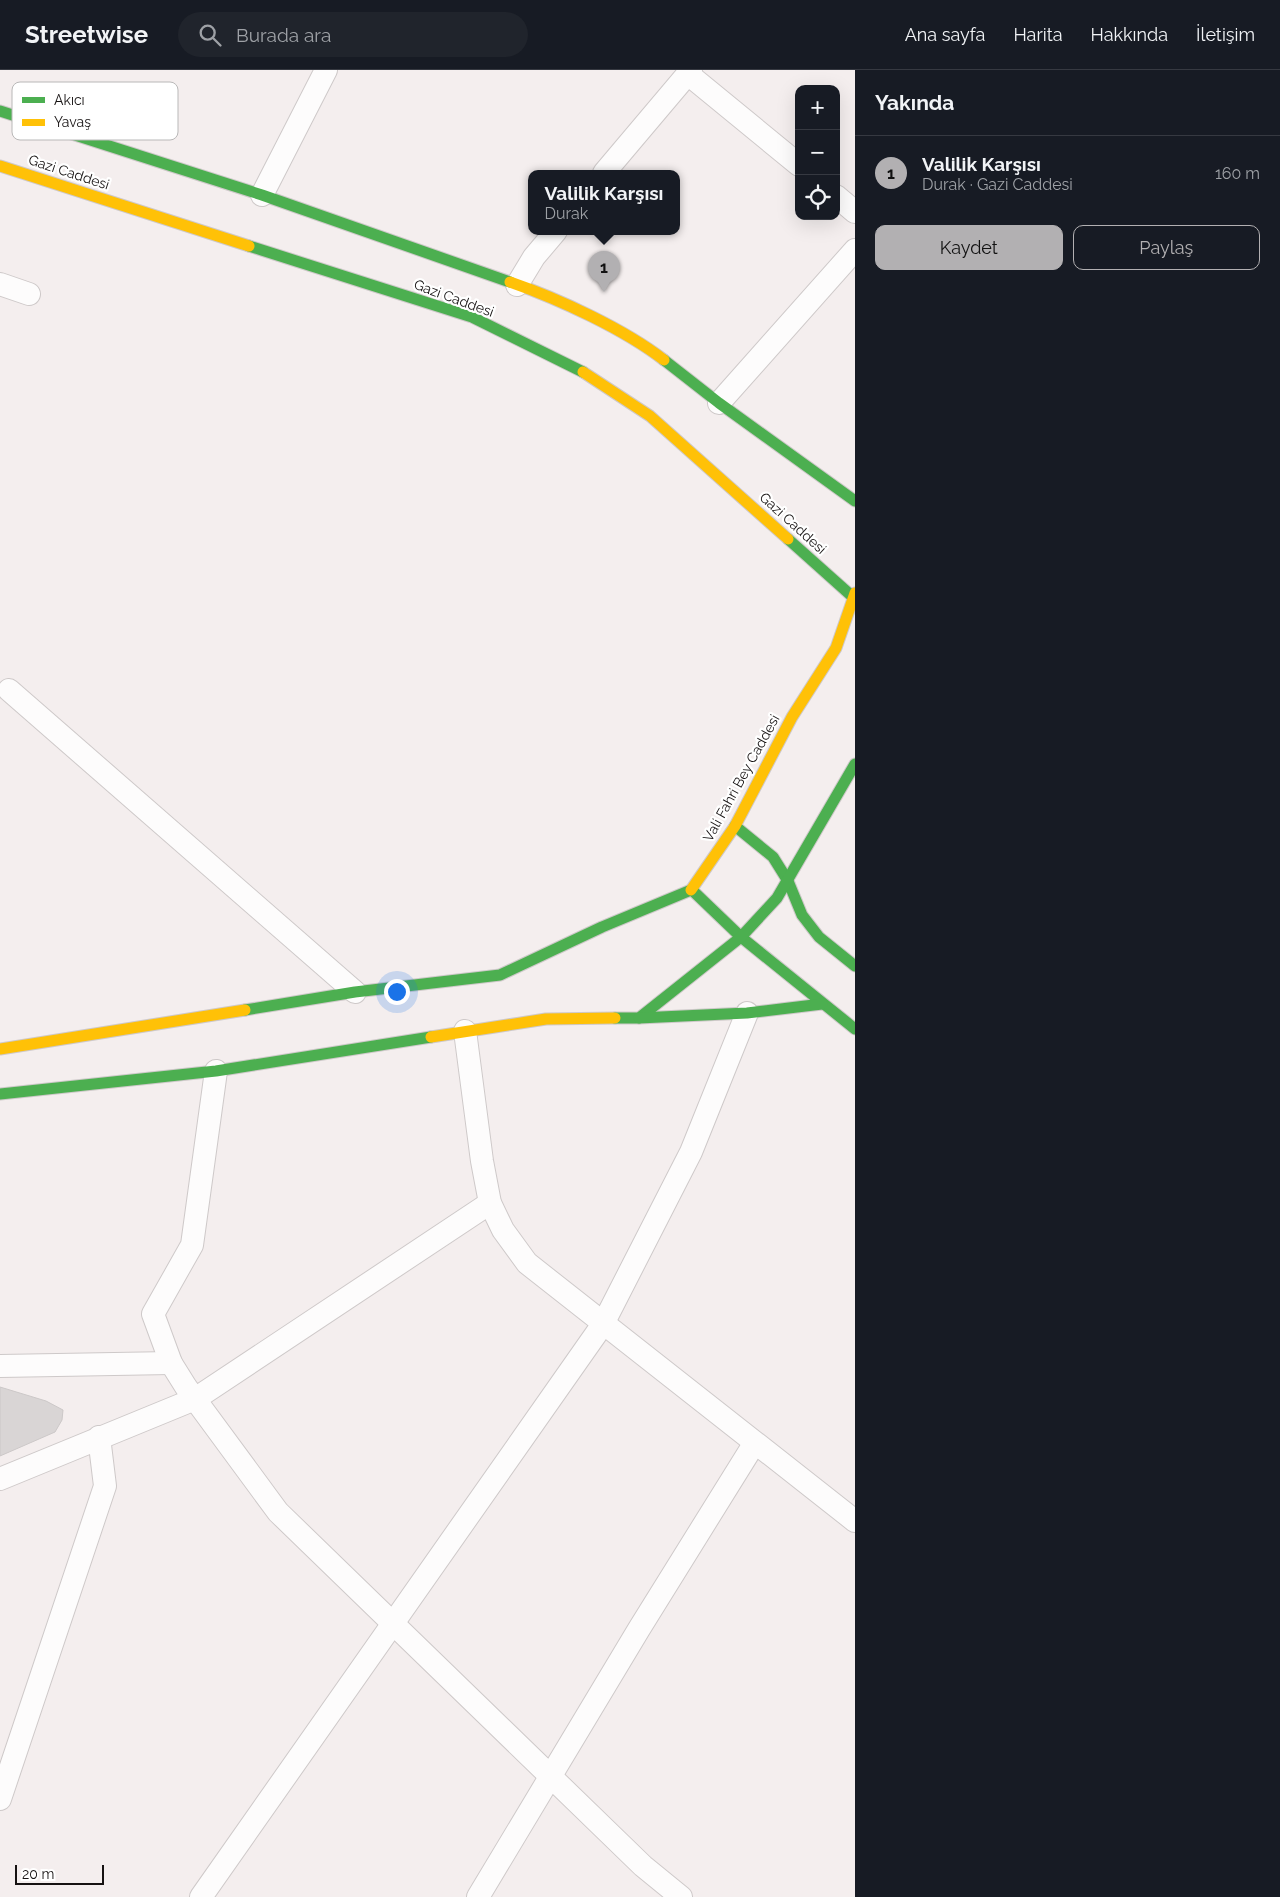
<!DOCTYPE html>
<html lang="tr">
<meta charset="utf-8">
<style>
body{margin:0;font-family:Raleway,sans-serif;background:#20242c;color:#f1f3f6}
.controls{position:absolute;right:15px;top:15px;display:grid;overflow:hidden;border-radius:10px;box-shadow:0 5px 20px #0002}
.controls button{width:45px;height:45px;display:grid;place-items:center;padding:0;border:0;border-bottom:1px solid #363941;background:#171b24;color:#f1f3f6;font:25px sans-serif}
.scale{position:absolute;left:15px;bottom:12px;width:89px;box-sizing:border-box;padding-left:5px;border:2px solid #161212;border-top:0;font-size:14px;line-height:18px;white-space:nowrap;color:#161212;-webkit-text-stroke:4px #fff;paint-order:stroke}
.you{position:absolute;left:396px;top:921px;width:18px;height:18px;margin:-12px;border:4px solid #fff;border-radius:50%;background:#1a73e8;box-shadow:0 0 0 8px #1a73e833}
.badge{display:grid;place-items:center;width:32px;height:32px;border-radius:50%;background:#b2b0b2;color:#111;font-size:16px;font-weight:700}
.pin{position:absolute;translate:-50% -41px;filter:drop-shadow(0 1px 2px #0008)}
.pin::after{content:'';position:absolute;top:26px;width:18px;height:15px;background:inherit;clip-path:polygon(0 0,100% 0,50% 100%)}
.popup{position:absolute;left:528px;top:100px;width:152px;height:65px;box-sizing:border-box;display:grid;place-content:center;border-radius:10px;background:#171b24;filter:drop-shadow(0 1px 4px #0005);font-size:16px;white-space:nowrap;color:#9ea1a6}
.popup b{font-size:19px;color:#f1f3f6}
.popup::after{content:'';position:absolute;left:50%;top:100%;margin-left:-10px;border:10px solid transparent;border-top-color:#171b24}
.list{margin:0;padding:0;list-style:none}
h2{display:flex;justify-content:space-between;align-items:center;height:65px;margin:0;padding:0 20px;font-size:21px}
h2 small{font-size:16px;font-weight:400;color:#9ea1a6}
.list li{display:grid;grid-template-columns:32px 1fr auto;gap:15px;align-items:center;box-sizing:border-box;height:75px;padding:0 20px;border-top:1px solid #363941}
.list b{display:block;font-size:19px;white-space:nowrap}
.list p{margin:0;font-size:16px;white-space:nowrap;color:#9ea1a6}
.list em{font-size:16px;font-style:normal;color:#9ea1a6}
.actions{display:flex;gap:10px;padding:15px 20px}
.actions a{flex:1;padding:11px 0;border:1px solid #b2b0b2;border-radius:10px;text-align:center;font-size:18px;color:#b2b0b2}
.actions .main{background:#b2b0b2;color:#111}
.icon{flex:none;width:28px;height:28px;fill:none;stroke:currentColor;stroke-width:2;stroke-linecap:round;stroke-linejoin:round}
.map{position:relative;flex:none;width:855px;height:1827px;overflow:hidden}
header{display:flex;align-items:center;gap:30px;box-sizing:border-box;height:70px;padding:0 25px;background:#171b24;border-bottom:1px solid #363941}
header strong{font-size:24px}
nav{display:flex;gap:28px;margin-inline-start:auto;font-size:18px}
.search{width:350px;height:45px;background:#20242c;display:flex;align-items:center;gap:12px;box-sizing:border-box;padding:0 18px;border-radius:28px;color:#9ea1a6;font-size:19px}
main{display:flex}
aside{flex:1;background:#171b24}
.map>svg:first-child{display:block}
</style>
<header>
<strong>Streetwise</strong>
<div class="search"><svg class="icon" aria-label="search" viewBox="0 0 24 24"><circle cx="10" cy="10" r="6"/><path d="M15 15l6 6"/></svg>Burada ara</div>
<nav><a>Ana sayfa</a><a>Harita</a><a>Hakkında</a><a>İletişim</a></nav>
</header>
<main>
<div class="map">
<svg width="855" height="1827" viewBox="0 0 855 1827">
<rect width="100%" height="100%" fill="#f4eeee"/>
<!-- building -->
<polygon fill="#d9d5d5" stroke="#ccc8c8" points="0,1317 46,1331 63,1340 62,1350 55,1362 0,1386"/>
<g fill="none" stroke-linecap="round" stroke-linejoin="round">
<defs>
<g id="street">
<polyline points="688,4 799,95"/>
<polyline points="604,103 691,0"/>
<polyline points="262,125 326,0"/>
<polyline points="836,126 855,142"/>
<polyline points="0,214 29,224"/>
<polyline points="517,215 534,187 556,161"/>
<polyline points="719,333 855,180"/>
<polyline points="9,620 355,922"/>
<polyline points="465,961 482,1091 490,1133 503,1160 527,1193 855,1451"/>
<polyline points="216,1001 192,1175 153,1244 171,1293 186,1317 278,1442 643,1796 681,1827"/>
<polyline points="0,1296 171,1293"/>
<polyline points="0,1409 195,1329 490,1133"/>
<polyline points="0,1729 105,1416 99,1367"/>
<polyline points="201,1827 603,1254 691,1082 747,943"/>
<polyline points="478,1827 639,1559 754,1374"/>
</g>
<g id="fast">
<polyline points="0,41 262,125 510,212"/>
<polyline points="249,176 472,247 583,302"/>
<polyline points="664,290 719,333 855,431"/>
<polyline points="788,469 855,529"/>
<polyline points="735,756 773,787 788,811 802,845 819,867 855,896"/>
<polyline points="692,820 741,867 855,959"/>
<polyline points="245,940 355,922 500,905 602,857 691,820"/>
<polyline points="615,948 639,948 741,867 777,828 855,694"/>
<polyline points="639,948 747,943 822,934"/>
<polyline points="0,1024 216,1001 431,967"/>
</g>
<g id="slow">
<polyline points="0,96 249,176"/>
<path d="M510,212C559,229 624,259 664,290"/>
<polyline points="583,302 650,346 788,469"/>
<polyline points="691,820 735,756 792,647 836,578 855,523"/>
<polyline points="431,967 546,949 615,948"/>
<polyline points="0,979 245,940"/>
</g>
</defs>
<!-- street casing -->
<use href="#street" stroke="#cec9c9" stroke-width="24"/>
<!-- fast casing -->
<use href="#fast" stroke="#cec9c9" stroke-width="13"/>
<!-- slow casing -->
<use href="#slow" stroke="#cec9c9" stroke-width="13"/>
<!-- street -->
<use href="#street" stroke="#fdfcfc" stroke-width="22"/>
<!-- fast -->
<use href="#fast" stroke="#4caf50" stroke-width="11"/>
<!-- slow -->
<use href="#slow" stroke="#ffc107" stroke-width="11"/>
</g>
<g text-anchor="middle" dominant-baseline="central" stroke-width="4.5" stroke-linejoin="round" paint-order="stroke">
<!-- street labels -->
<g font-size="14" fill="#161212" stroke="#fff">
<text transform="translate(69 102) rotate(18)">Gazi Caddesi</text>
<text transform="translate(454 228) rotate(20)">Gazi Caddesi</text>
<text transform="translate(793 453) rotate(42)">Gazi Caddesi</text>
<text transform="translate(741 708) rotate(-61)">Vali Fahri Bey Caddesi</text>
</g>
</g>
<!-- legend -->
<rect x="12" y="12" width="166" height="58" rx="8" fill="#fff" stroke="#b9b8b8" stroke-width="1"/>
<rect x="22" y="27" width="23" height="6" fill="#4caf50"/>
<rect x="22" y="49" width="23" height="7" fill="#ffc107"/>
<g font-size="14" fill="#161212">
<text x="54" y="35">Akıcı</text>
<text x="54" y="57">Yavaş</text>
</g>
</svg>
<div class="controls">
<button>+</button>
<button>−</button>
<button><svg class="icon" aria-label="locate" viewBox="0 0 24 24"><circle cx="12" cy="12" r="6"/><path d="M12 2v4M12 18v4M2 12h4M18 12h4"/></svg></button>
</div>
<div class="scale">20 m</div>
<div class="you"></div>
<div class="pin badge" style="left:604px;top:222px">1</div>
<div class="popup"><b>Valilik Karşısı</b>Durak</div>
</div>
<aside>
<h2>Yakında<small></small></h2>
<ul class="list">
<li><span class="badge">1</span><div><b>Valilik Karşısı</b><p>Durak · Gazi Caddesi</p></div><em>160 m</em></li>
</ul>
<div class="actions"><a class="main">Kaydet</a><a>Paylaş</a></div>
</aside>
</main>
